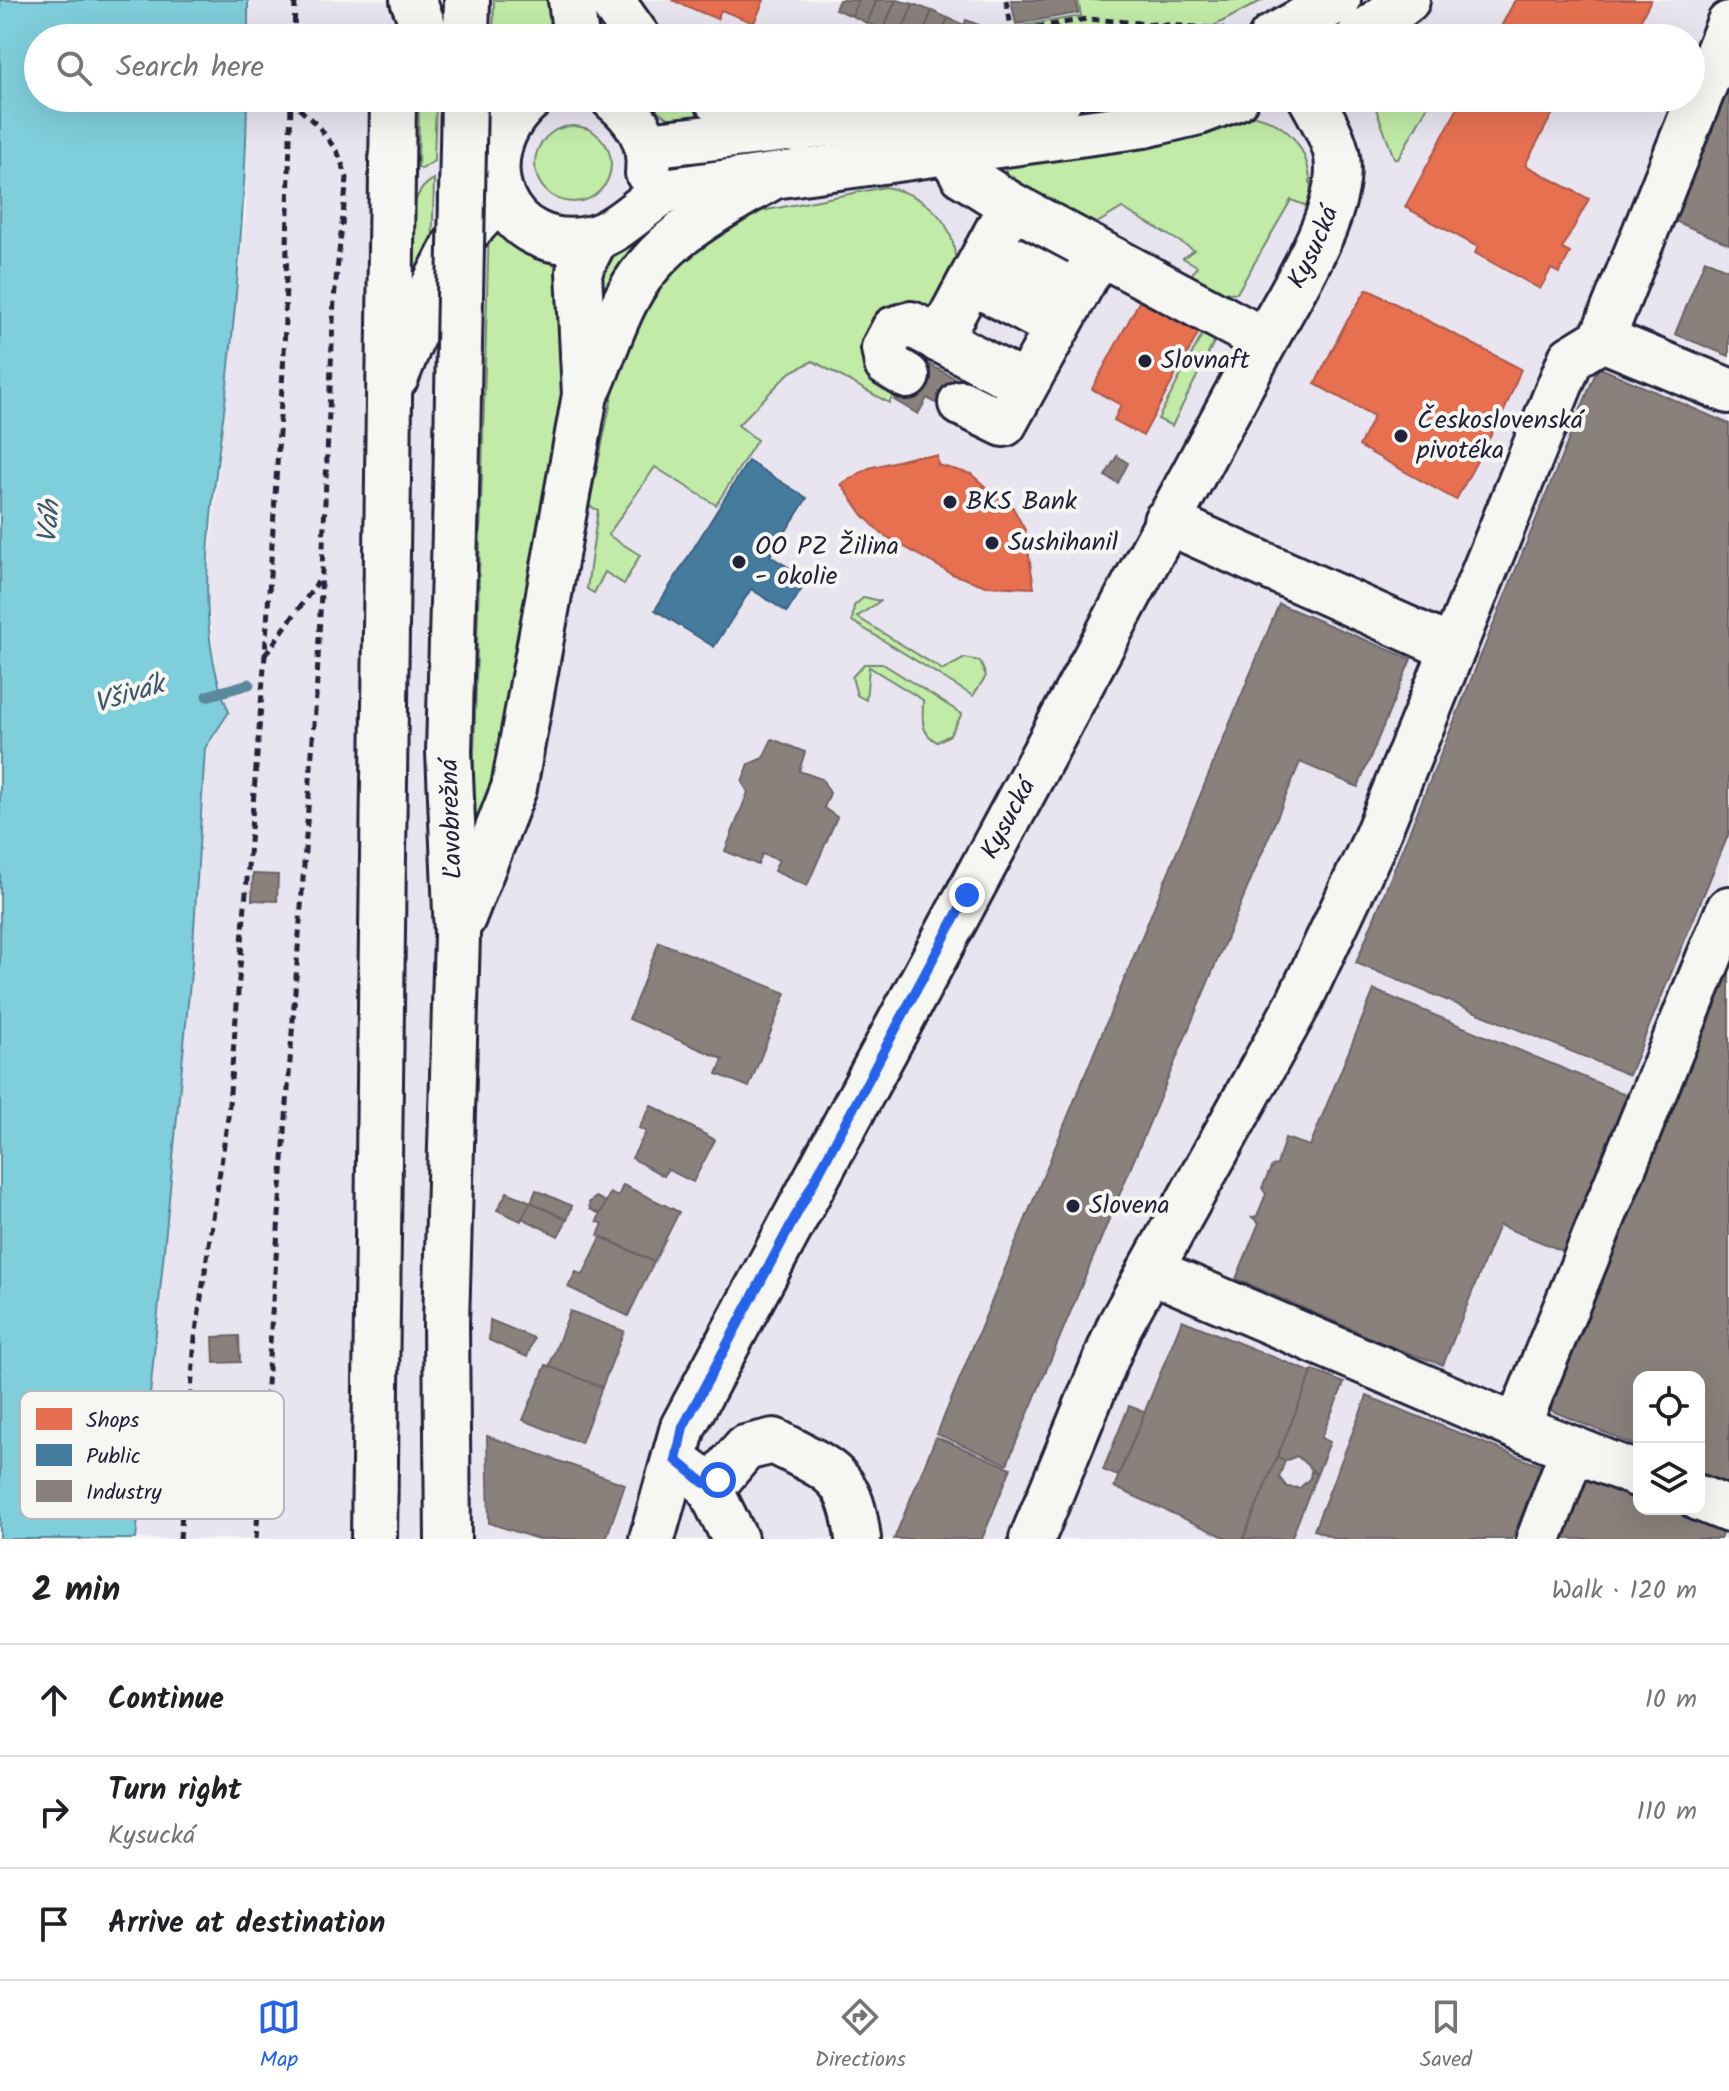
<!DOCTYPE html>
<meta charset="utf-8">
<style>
body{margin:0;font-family:Kalam,sans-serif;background:#f2f2f2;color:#202124}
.controls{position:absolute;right:24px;bottom:24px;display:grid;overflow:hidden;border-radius:16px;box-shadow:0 8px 32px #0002}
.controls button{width:72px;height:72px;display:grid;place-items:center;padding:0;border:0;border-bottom:2px solid #e0e0e0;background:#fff;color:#202124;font:40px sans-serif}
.stop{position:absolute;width:24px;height:24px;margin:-18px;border:6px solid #2563eb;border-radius:50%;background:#fff}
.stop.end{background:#2563eb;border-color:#fff;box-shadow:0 2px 8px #0008}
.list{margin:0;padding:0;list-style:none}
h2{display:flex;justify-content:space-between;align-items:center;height:104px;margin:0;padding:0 32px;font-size:34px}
h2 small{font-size:26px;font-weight:400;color:#757577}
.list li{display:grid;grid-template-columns:52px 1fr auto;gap:24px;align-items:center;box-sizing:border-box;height:112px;padding:0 32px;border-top:2px solid #e0e0e0}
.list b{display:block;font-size:30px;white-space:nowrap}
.list p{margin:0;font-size:26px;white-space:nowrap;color:#757577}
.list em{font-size:26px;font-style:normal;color:#757577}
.icon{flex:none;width:44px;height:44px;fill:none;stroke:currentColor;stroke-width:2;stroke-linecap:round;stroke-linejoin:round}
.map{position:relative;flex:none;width:1729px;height:1539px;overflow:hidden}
.search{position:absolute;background:#fff;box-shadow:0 8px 32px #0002;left:24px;right:24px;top:24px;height:88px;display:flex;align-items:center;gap:20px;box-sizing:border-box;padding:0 28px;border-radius:44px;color:#757577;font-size:30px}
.sheet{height:440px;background:#fff}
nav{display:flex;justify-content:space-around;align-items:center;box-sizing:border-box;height:112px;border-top:2px solid #e0e0e0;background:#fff;font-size:22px;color:#757577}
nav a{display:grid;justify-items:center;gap:4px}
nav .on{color:#2563eb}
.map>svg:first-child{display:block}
</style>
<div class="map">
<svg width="1729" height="1539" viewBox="0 0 1729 1539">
<rect width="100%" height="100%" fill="#f6f6f2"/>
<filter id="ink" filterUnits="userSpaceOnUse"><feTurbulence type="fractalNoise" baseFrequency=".0125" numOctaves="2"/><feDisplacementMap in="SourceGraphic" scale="16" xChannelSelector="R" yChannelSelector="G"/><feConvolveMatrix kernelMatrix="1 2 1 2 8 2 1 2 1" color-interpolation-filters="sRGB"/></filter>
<g filter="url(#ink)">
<!-- built -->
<path fill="#e8e4f0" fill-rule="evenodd" d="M248,0H1729V1539H136L192,962L205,748L229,712L217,685L207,585L246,207L247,98H1691V38H248ZM1639,1377H1699V1509H1639Z"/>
<!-- green -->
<g fill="#c1eba7" stroke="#728671" stroke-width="2">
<polygon points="494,0 555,0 557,36 493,38"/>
<polygon points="1078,0 1263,0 1191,38 1032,38 1021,26 1081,16"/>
<polygon points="419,98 436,98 434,161 422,169 418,168"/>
<path d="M645,98H686L725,119C686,126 674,130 645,98Z"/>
<polygon points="1372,98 1432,98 1398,159 1394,158"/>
<path d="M1245,114C1296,121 1315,159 1310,207L1291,200L1237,293L1213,292L1189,279L1197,266L1183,258L1194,250L1122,208L1092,226L1011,183L1004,167L1007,160Z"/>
<circle cx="573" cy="164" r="38"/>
<path d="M434,179L432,258L413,284C413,252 401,195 434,179Z"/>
<path d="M885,187C921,194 952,216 955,256C956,270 944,290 940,304L927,310L907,304L903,377L889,403L813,361L789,373L738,425L757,440L716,505L655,467L608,535L640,555L624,584L605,572L594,593L587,589L598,510L589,506L619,363L661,274L742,215Z"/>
<path d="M691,199L601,319V267C628,241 658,219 691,199Z"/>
<path d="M489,225C512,247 530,259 561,266V421L476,862L471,860Z"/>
<polygon points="1205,329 1216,338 1172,426 1158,419"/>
<polygon points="864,597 880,601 857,617 943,670 965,658 980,661 986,676 973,696 852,621 854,606"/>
<path d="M864,664H883L962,714L950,735L937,742C919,732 923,719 923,700L869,667L866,700L857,695L852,677Z"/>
</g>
<!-- water -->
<path fill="#7fcedb" stroke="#5a899b" stroke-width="2" d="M0,0H248V38H38V98H247C246,192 238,282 228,376C218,478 186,616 229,712L205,748L192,962L136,1539H0Z"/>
<!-- shops -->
<g fill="#e76f51" stroke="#ac584a" stroke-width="2">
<polygon points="672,0 764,0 754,23 721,10 717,19"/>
<polygon points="1515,0 1651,0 1631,38 1495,38"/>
<polygon points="1463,98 1561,98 1525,165 1589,199 1562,249 1570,253 1559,273 1551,269 1540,289 1475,253 1478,247 1405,207"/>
<polygon points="1367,289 1521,369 1505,409 1456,500 1359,446 1374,416 1315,384 1344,326"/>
<polygon points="1140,300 1199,332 1143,436 1114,420 1121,405 1092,389"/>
<polygon points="917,456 937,456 938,465 971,474 997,497 1005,493 1025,530 1034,588 986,586 952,574 882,534 863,515 841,484 869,468"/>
</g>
<!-- public -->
<polygon fill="#457b9d" stroke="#3a6080" stroke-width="2" points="748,461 807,498 770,556 808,579 787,612 751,589 714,647 655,610"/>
<!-- industry -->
<g fill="#8a817c" stroke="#6b6468" stroke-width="2">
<polygon points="839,0 858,0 852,16 835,9"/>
<polygon points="858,0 877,0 867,23 852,16"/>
<polygon points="877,0 896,0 883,29 867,23"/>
<polygon points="896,0 913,4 900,36 883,29"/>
<polygon points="1011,0 1076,0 1078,13 1016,24"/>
<polygon points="913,4 932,11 921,38 900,36"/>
<polygon points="932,11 948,18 940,38 921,38"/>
<polygon points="948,18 964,25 959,38 940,38"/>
<polygon points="966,20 997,32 994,38 959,38"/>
<polygon points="1729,76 1729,244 1670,219"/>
<polygon points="1705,260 1729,270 1729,356 1675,334"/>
<polygon points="917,358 970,386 956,414 927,398 918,414 894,400"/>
<polygon points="1598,367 1729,424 1729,833 1629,1075 1356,963"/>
<polygon points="1117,456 1128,463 1118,483 1105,476"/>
<polygon points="1279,604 1411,659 1358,787 1300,762 1007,1464 937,1434"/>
<polygon points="772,739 805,752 799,771 822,779 830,793 824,808 837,817 807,886 774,871 779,860 762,854 758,865 725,851 748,792 742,782 749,764 763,758"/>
<polygon points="253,874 278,875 277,901 252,900"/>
<polygon points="659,942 786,993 749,1087 717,1074 723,1059 629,1019"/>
<polygon points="1729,960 1729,1484 1699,1472 1699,1377 1639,1377 1639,1447 1545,1408"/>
<polygon points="1374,990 1634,1098 1570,1254 1499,1225 1443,1365 1356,1334 1357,1331 1236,1279 1259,1223 1252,1217 1257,1216 1266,1194 1262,1188 1272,1166 1277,1165 1285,1138 1310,1146"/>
<polygon points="651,1105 715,1140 693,1182 667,1169 664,1176 632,1158 646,1132 639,1128"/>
<polygon points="623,1185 679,1212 654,1262 598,1235 603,1224 597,1221 610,1193 618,1197"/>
<polygon points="536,1190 572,1206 567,1220 531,1202"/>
<polygon points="507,1192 531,1202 521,1221 497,1210"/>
<polygon points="596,1197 606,1202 600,1214 590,1209 589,1203"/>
<polygon points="531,1202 567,1220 558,1236 522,1218"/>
<polygon points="601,1237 654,1262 628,1316 568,1287 576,1272 583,1275"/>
<polygon points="570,1311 624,1331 602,1387 549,1367"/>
<polygon points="490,1320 534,1338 527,1357 489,1340"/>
<polygon points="1182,1320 1313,1373 1243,1539 1229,1539 1114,1487"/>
<polygon points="239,1336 240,1362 214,1363 213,1337"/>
<polygon points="546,1365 602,1387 581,1443 523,1420"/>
<polygon points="1313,1370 1344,1383 1321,1438 1330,1442 1317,1474 1297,1456 1285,1461 1277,1457"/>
<polygon points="1367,1396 1541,1466 1512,1539 1337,1539 1314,1530"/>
<polygon points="1129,1406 1145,1412 1118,1476 1103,1470"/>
<polygon points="487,1436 625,1484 606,1539 538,1539 489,1523"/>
<polygon points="936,1437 1011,1468 982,1539 894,1539"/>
<polygon points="1277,1457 1285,1461 1279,1477 1287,1487 1300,1488 1310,1478 1311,1471 1317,1474 1291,1539 1243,1539"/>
<polygon points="1590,1474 1639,1493 1639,1509 1679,1509 1725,1527 1720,1539 1563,1539"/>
</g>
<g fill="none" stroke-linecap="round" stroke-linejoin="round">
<!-- stream -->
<polyline stroke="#5a899b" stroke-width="11" points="207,696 249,684"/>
<defs>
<g id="minor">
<polyline points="1271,38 1338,0"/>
<polyline points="1358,38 1407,0"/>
<path d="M531,98C462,157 504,259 593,238C617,232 643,205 664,191L1144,125L1199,112L1236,98"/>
<path d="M613,98C637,118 652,141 648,173"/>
<polyline points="647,145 1060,98"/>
<polyline points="949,151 963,175 1011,205 1265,341"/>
<polyline points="989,247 1075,292"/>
<polyline points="971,281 1057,327"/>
<polyline points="1602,339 1729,24"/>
<polyline points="939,340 1011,205"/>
<polyline points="907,376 887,364 884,348 894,329 911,324 1025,385"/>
<polyline points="961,403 1004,424 1098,254"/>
<polyline points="1166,521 1453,649"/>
<polyline points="1150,1270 1517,1427 1639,1475"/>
<polyline points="1517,1427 1729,909"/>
<polyline points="687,1469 708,1485 735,1539"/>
<path d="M708,1485L718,1480L745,1448L774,1441C830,1471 850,1471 858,1539"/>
<polyline points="1699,1498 1729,1510"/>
<path id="s1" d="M652,1539L683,1427L1265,341C1290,293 1352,202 1335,148C1330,131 1320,114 1311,98"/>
<polyline points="1032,1539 1120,1325 1299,1002 1373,845 1571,358 1602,339 1729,391"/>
<polyline points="1539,1539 1573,1449"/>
</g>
<g id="major">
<polyline points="413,0 428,38"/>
<polyline points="571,0 576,38"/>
<polyline points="611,0 638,38"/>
<polyline points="466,38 467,0"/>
<polyline points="464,98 474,111 502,131"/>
<polyline points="716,98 799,130"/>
<polyline points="396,377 427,299 455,245 501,195"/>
<path d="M590,386C603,356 613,322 629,294C660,237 718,209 772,177"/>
<polyline points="463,918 514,788 585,395 579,271 596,237"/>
<polyline points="374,1539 393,98"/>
<polyline points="448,1539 446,1323 457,935 449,752 456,493"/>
</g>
</defs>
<!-- minor casing -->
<use href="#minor" stroke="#22223b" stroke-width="50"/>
<!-- major casing -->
<use href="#major" stroke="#22223b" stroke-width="50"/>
<!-- path -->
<g stroke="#22223b" stroke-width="5" stroke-dasharray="8 6" stroke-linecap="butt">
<polyline points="1006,0 1012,31 1087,19 1224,29"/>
<polyline points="294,38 295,0"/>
<polyline points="265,655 318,582"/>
<polyline points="144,1464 185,1468"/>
<polyline points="180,1539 195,1338 228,1117 265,655 284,354 291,101"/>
<polyline points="256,1539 317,682 334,299 347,178 338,153 319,127 291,101"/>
</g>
<!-- minor -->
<use href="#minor" stroke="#f6f6f2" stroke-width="44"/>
<!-- major -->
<use href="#major" stroke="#f6f6f2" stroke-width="44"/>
<defs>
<polyline id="major-bridge" points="456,493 464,98"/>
</defs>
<!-- major-bridge casing -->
<use href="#major-bridge" stroke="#22223b" stroke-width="50" stroke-linecap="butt"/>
<!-- major-bridge -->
<use href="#major-bridge" stroke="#f6f6f2" stroke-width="44"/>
</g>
</g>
<g fill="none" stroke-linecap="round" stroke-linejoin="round" filter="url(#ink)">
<!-- route -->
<polyline stroke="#2563eb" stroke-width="10" points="718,1480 704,1483 676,1460 683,1427 967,895"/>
</g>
<!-- markers -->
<g fill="#22223b" stroke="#f6f6f2" stroke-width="3">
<circle cx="1145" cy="361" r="8"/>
<circle cx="1401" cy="436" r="8"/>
<circle cx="950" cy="502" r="8"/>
<circle cx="992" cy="543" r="8"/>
<circle cx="739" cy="562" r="8"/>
<circle cx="1073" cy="1206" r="8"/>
</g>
<g text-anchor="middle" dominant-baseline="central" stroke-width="8" stroke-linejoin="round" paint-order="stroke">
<!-- street labels -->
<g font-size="26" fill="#22223b" stroke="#f6f6f2">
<text stroke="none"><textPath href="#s1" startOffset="1454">Kysucká</textPath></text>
<text stroke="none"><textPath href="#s1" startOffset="806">Kysucká</textPath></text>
<text transform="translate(452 819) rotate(-92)">Ľavobrežná</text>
</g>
<!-- poi labels -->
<g font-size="26" fill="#22223b" stroke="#f6f6f2" text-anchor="start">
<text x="1161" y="361">Slovnaft</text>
<text x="1417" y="421">Československá<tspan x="1417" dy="30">pivotéka</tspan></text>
<text x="966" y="502">BKS Bank</text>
<text x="1008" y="543">Sushihanil</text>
<text x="755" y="547">OO PZ Žilina<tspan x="755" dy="30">- okolie</tspan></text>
<text x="1089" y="1206">Slovena</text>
</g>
<!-- water labels -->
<g font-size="28" font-style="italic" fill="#3e566b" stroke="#f6f6f2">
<text transform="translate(50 522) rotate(-85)">Váh</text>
<text transform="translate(129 695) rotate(-17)">Všivák</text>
</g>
</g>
<!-- legend -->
<rect x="20" y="1391" width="264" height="128" rx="12" fill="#f6f6f2" stroke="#b6b6bb" stroke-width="2"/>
<rect x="36" y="1408" width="36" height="22" fill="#e76f51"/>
<rect x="36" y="1444" width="36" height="22" fill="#457b9d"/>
<rect x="36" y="1480" width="36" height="22" fill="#8a817c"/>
<g font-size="22" fill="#22223b">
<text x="86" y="1427">Shops</text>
<text x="86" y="1463">Public</text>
<text x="86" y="1499">Industry</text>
</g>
</svg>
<div class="controls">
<button><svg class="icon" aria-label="locate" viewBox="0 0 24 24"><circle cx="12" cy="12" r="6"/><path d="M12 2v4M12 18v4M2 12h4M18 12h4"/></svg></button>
<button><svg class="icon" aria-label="layers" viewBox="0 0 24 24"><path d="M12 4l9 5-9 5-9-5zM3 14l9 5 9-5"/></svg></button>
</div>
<div class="stop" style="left:718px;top:1480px"></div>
<div class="stop end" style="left:967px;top:895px"></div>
<div class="search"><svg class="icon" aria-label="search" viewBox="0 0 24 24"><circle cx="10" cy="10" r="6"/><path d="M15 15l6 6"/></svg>Search here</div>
</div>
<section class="sheet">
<h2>2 min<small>Walk · 120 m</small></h2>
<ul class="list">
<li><svg class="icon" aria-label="ahead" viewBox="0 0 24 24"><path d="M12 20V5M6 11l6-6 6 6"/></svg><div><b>Continue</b></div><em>10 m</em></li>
<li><svg class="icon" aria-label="right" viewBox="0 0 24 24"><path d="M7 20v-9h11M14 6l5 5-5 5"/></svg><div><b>Turn right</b><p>Kysucká</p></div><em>110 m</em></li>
<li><svg class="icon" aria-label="arrive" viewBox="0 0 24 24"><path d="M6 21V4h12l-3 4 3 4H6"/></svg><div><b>Arrive at destination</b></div></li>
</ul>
</section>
<nav>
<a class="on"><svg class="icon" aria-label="map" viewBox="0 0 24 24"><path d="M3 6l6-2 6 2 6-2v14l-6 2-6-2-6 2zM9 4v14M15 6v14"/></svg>Map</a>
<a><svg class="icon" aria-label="directions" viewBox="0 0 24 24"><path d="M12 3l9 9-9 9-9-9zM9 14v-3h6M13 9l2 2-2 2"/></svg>Directions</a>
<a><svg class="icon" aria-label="saved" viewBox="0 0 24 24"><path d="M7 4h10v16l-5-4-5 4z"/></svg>Saved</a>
</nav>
